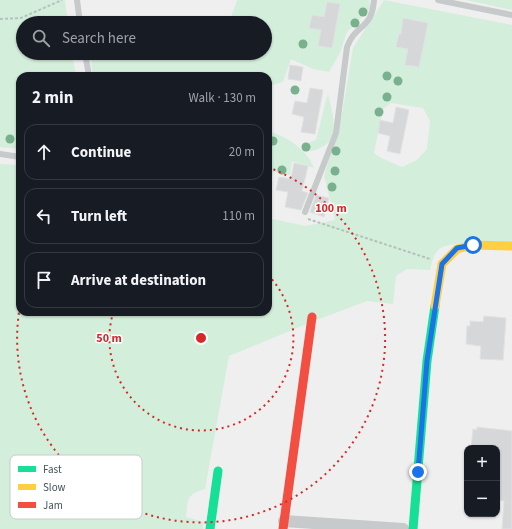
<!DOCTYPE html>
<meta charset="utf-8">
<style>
body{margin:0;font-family:"Source Sans 3",sans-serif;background:#242831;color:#f1f3f6}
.controls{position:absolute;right:12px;bottom:12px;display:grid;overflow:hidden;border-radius:8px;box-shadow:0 1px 3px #0004}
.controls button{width:36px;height:36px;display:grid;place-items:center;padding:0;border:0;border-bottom:1px solid #363941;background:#171b24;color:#f1f3f6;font:20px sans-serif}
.stop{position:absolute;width:12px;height:12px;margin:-9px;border:3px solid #1a73e8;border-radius:50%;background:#fff}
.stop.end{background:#1a73e8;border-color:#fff;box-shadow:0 1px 4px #0008}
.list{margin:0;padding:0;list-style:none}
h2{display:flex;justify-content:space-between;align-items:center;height:52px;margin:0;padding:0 16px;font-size:17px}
h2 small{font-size:13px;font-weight:400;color:#9ea1a6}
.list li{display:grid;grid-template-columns:26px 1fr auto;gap:12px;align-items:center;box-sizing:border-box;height:56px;margin:0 8px 8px;padding:0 8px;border:1px solid #363941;border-radius:12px}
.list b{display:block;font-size:15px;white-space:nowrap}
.list em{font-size:13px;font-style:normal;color:#9ea1a6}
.icon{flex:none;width:22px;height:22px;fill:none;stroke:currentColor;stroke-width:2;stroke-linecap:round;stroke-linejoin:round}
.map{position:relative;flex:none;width:512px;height:529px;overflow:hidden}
.search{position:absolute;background:#171b24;box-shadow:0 1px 3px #0004;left:16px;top:16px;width:256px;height:44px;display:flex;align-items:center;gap:10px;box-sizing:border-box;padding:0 14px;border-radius:22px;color:#9ea1a6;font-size:15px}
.panel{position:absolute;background:#171b24;box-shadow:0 1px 3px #0004;left:16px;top:72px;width:256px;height:244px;border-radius:12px}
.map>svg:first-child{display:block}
</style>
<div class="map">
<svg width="512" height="529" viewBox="0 0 512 529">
<rect width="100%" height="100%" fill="#f0efef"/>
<!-- green -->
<g fill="#d3eeda" fill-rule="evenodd">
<polygon points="0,0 65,0 68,23 23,23 23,53 72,53 76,76 20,76 20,149 0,147"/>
<polygon points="237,0 369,0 371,8 347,32 340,53 329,72 313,69 291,59 283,82 268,86 268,76 93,76 90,53 265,53 265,23 229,23"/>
<path d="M384,0L512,25V242C497,243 448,240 438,250C433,256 432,263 430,270L407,269L396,276L393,304L367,301L314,321L229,356L205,489C186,495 188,499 186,517L204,522L203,529H0V164L20,165V312H268V218L306,226L335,220L324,176L342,114L353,48ZM391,103L423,108L430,121L427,149L417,160L402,167L381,158L374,153L383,109Z"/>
<polygon points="466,0 512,0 512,10"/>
<path d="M328,93C331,111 343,138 320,148C315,150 312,152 305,151L303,145L316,140Z"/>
<path d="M268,131C286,136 307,149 314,168L292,161L290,175L273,172L268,192Z"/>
</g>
<!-- building -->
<g fill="#d6d7d8" stroke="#e1e1e2">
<polygon points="327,2 340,4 332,48 318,46 321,30 309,28 312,15 324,17"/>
<polygon points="403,18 428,23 419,67 405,65 408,49 396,47 399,34 401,34"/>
<polygon points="290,65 303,67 301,81 288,79"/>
<polygon points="310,88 323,90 315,134 301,132 304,117 292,114 295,101 307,103"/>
<polygon points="396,107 409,110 400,154 387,151 390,136 378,133 380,120 393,123"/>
<polygon points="294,163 308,166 302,191 308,193 301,210 285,207 288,192 276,190 279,177 291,179"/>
<polygon points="316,195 329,198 324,217 310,212"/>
<polygon points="484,316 506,318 503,360 480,359 481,346 466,344 467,326 470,326 470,321 483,322"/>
<polygon points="477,427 512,431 512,529 502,529 504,501 497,500 497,448 471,448 473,429 477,430"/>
</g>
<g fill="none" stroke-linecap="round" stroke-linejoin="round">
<!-- path -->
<g stroke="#b5c2bc" stroke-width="2" stroke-dasharray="3 2" stroke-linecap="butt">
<polyline points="0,19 21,18 62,0"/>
<polyline points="308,219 430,259"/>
</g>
<!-- lane -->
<g stroke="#c6cacb" stroke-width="6">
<polyline points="77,0 80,23"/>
<polyline points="438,0 512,15"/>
<polyline points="85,53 89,76"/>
<polyline points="0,154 20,157"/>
<path d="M305,212L336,133L347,47C355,24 372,30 374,0"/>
</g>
<!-- street -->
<polyline stroke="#c6cacb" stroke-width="12" points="284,521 403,529"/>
<!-- fast -->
<g stroke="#16e098" stroke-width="9">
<polyline points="210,529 218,471"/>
<polyline points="413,529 427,361 435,306"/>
</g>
<!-- slow -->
<polyline stroke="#ffcf43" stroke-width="9" points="435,306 442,264 457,249 473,245 512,246"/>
<!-- jam -->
<polyline stroke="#f24e42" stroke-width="9" points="283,529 312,317"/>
</g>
<!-- trees -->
<g fill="#79b08d">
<circle cx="363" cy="12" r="4.5"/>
<circle cx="355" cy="23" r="4.5"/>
<circle cx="303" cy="44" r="4.5"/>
<circle cx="387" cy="76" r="4.5"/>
<circle cx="398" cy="81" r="4.5"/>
<circle cx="295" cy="90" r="4.5"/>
<circle cx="387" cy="97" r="4.5"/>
<circle cx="379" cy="112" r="4.5"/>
<circle cx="10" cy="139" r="4.5"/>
<circle cx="273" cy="141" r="4.5"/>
<circle cx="306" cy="147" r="4.5"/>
<circle cx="336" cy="151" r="4.5"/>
<circle cx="282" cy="170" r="4.5"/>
<circle cx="335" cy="171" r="4.5"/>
<circle cx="332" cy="187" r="4.5"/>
</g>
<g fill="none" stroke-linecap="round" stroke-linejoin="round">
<!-- route -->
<polyline stroke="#1a73e8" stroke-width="5" points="418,472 427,361 442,264 457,248 473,245"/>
</g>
<!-- distance rings -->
<g fill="none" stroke="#d62828" stroke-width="2" stroke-dasharray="2 4">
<path d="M268 275A92 92 0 1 1 113 313"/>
<path d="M268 167A184 184 0 1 1 20 306"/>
</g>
<!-- legend -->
<rect x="10" y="455" width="132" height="64" rx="6" fill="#fff" stroke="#c8ccce" stroke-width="1"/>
<rect x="18" y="466" width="18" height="6" fill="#16e098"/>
<rect x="18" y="484" width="18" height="6" fill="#ffcf43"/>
<rect x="18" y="502" width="18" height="6" fill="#f24e42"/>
<g font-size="11" fill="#46545b">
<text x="43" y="473">Fast</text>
<text x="43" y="491">Slow</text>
<text x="43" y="509">Jam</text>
</g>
<circle cx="201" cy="338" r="6" fill="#d62828" stroke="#fff" stroke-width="2"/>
<g font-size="12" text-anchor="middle" font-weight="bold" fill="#d62828" stroke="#fff" stroke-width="3" stroke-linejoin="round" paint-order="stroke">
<text x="331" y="212">100 m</text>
<text x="109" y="342">50 m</text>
</g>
</svg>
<div class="controls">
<button>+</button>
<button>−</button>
</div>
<div class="stop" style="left:473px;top:245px"></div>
<div class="stop end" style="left:418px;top:472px"></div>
<div class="search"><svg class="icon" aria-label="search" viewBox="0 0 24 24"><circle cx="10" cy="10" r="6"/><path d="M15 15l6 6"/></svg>Search here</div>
<section class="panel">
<h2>2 min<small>Walk · 130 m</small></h2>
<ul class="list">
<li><svg class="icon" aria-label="ahead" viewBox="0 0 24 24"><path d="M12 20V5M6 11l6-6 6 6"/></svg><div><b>Continue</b></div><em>20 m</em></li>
<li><svg class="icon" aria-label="left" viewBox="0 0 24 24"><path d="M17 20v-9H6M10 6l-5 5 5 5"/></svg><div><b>Turn left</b></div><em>110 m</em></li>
<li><svg class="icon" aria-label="arrive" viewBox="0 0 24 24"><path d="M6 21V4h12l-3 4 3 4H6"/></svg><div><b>Arrive at destination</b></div></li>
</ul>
</section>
</div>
